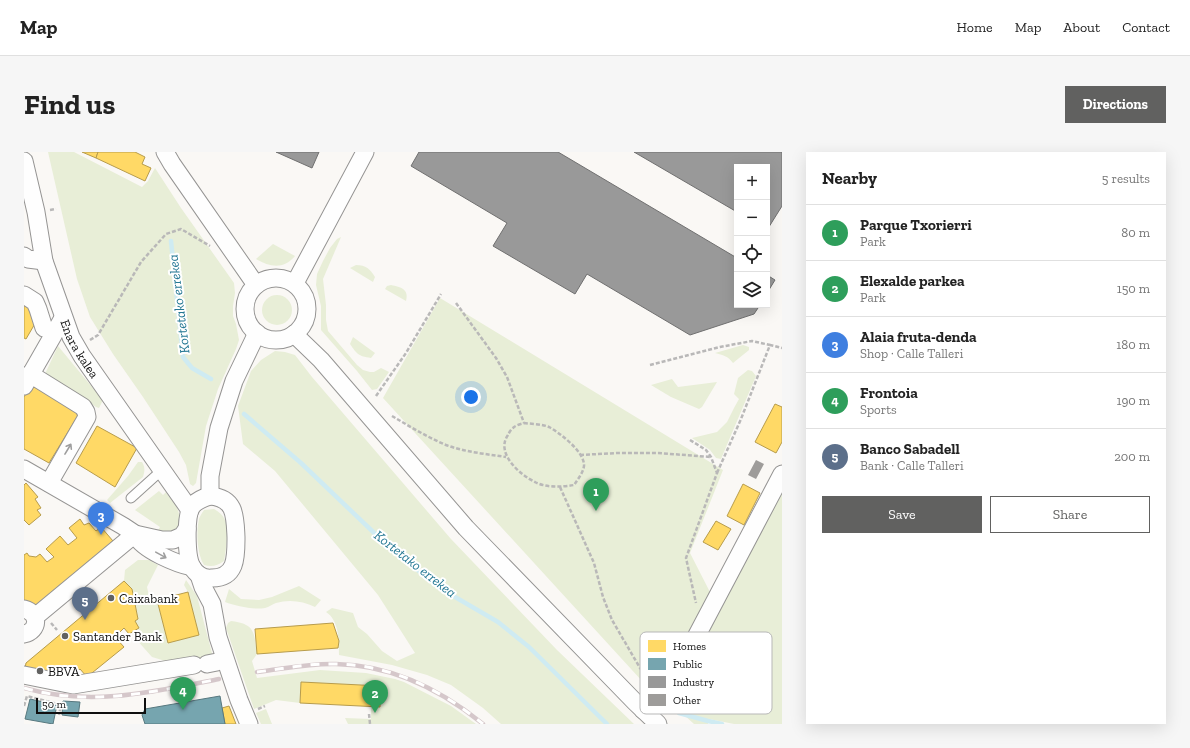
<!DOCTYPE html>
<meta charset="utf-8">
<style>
body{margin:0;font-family:"Zilla Slab",serif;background:#f6f6f6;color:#222}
.controls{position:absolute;right:12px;top:12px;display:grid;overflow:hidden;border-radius:0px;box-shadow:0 4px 16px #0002}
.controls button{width:36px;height:36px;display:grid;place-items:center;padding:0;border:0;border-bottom:1px solid #e0e0e0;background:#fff;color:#222;font:20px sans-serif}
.scale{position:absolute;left:12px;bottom:10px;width:110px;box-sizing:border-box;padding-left:4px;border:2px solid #0f0f0f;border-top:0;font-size:11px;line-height:14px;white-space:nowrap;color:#0f0f0f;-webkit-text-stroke:3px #fff;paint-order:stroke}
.you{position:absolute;left:447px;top:245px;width:14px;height:14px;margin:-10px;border:3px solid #fff;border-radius:50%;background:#1a73e8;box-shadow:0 0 0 6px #1a73e833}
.badge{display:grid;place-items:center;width:26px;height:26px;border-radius:50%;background:#616160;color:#fff;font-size:13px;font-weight:700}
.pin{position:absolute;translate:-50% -33px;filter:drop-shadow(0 1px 2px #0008)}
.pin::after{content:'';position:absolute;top:21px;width:14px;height:12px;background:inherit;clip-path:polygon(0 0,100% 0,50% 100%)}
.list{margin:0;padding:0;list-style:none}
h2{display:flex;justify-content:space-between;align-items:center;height:52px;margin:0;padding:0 16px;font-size:17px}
h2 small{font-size:13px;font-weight:400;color:#767676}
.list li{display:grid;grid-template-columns:26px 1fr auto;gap:12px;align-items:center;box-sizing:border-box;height:56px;padding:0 16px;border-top:1px solid #e0e0e0}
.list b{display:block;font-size:15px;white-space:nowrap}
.list p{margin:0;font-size:13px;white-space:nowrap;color:#767676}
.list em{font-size:13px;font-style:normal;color:#767676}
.actions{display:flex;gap:8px;padding:12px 16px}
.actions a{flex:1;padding:9px 0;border:1px solid #616160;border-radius:0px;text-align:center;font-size:14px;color:#616160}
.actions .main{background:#616160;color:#fff}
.icon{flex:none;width:22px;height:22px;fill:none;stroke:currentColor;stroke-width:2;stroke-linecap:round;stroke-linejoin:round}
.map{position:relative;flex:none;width:758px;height:572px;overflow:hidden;border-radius:0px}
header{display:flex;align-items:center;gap:24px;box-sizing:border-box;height:56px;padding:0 20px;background:#fff;border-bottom:1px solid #e0e0e0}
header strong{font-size:19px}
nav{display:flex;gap:22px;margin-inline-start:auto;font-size:14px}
.intro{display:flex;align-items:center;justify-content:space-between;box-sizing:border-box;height:96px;padding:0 24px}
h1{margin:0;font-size:28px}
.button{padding:10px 18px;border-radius:0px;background:#616160;color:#fff;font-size:14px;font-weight:700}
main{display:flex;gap:24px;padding:0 24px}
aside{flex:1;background:#fff;border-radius:0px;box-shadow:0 4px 16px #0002}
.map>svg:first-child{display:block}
</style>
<header>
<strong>Map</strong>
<nav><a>Home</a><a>Map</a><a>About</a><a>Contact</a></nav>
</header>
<div class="intro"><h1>Find us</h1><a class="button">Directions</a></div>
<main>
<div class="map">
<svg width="758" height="572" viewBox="0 0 758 572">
<rect width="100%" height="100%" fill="#faf8f5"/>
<!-- green -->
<g fill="#e8eed7">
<polygon points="24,0 50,0 118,35 124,29 131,16 157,56 210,131 211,141 209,154 209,164 212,172 215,188 212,197 194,237 182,274 172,331 169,334 166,332 162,313 155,300 119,245 89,202 66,165 53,127"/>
<polygon points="317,85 299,127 302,153 302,168 304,179 333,213 339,218 346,220 350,220 357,216 365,220 353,237 348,238 333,219 297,178 297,154 292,133 293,122 299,109 306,96 313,87"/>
<path d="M249,92L271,104C259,118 246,115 232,107Z"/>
<path d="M332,113C342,113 346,117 351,125L349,130L326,116Z"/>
<path d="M367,133C377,135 385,137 382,149L361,137L363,134Z"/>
<circle cx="253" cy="158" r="15"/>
<polygon points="416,146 699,318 666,401 688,444 644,525 629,541 359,246"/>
<path d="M329,185L351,201L347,206C334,204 333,202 326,192Z"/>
<path d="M719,193L725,195V198L709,211C704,204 699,203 691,201Z"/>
<polygon points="34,194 78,247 78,250 75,256 72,255 51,240 21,222"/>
<path d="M251,199L261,200L271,203L288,225L427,387L533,498L610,572H477L459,556L427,533L403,523L368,513L315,503C315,489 315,468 302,460L308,456L329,461L334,475L343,482L358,499L373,509L391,501L354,443L251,319L219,292L214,254L227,219L237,208Z"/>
<polygon points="724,218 728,219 732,224 697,307 692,306 686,298 668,286 693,280 703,270 710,256 715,247 710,242 714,226"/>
<polygon points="648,227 654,235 693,230 678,255 675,257 647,245 627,233"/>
<path d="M114,310H118C121,315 121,319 119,325L86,351L83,348L104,324Z"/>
<polygon points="758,333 758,572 710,572 685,567 684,572 670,572 638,543"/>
<path d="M135,339L139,343L142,340C145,346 151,350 153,356C157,363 155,374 152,381L132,382L136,375L111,358Z"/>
<path d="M190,357C195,360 199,363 201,368C205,376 202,400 200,409C193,414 188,415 180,413C173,402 172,380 175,367C176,364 178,361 180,358Z"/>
<polygon points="114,408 125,408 134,413 123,435 126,449 133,448 144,491 175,483 164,440 160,433 162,428 173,444 189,505 148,511 128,505 112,487 115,476 111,469 114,467 108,437 100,429 101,418"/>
<path d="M275,434L297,448L291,455C279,449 265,447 252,451C249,452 245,455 241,456C229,458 212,454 201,450L205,437L217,447L235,448L248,445Z"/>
<path d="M207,469C232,472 230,481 233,502L228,509L233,526L296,518L342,521L371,527L380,530L427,554L452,572H324L321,566L347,567V555H356L357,534L277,530L276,551L252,548L230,557L202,476L204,471Z"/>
<polygon points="242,557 248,572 237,572 232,561"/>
</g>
<!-- homes -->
<g fill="#ffd966" stroke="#b79c4c">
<polygon points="58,0 74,0 72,6"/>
<polygon points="74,0 111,0 121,5 118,12 127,16 121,29 72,6"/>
<polygon points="0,153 16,163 2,187 0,186"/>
<polygon points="7,233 31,247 55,262 25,311 0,297 0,245"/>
<polygon points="751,252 758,255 758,290 752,301 731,290"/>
<polygon points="73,274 113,296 91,335 52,311"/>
<polygon points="2,331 14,345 11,347 17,356 13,358 17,363 5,373 0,368 0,333"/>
<polygon points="719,332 736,341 720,373 703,364"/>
<polygon points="56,367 60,373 65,371 72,379 77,375 89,389 13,453 0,451 0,403 3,401 5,404 12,405 16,402 23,410 30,405 22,397 36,384 44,393 53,386 45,376"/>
<polygon points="692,369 707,377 694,398 679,390"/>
<polygon points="100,429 108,437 114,467 111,469 115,476 105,482 100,476 91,485 100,495 63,525 56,517 42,528 1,516 2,511"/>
<polygon points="164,440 175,483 144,491 133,448"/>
<polygon points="309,471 315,489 314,496 233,502 231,477"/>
<polygon points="277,530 357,534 356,555 276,551"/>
<polygon points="205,554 212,572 201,572 198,556"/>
</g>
<!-- public -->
<g fill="#76a5af" stroke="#57787f">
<polygon points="196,544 201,572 121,572 118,563 121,557"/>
<polygon points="6,547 33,553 29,572 1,567"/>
<polygon points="39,549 56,550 54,565 38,563"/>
</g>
<!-- industry -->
<g fill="#999" stroke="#707070">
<polygon points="252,0 295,0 288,16"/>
<polygon points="395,0 534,0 713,106 713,153 736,153 730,162 666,183 563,122 551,142 469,94 483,71 387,14"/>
<polygon points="610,0 758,0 758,54 743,78 743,15 713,15 713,60"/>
<polygon points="743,123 751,128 743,141"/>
</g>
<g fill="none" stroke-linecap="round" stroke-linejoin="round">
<!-- stream -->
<g stroke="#cfebf2" stroke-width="4.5">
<polyline points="147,89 159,205 168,216 187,227"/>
<polyline points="220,262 277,311 367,397 419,438 474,470 505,495 583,572"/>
<polyline points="655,561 684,569 698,572"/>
</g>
</g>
<!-- building -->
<polygon fill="#9e9c9a" points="732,308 740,312 732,327 724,323"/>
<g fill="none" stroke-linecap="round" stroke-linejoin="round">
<defs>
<polyline id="lane" points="107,346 138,318"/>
<g id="street">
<polyline points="141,0 148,12 232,133"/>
<path id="s1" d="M0,9L12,60L20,109L47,185L58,204L166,358"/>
<polyline points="0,104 4,107 20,109"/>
<circle cx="252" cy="157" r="31"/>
<polyline points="271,131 341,0"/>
<polyline points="0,143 11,150 14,157 20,176"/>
<polyline points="270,182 297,208 442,376 611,550 634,572"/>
<polyline points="6,222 59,255 62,260 63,265 25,331"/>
<polyline points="0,234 39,166"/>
<polyline points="0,317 99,374 111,382 138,388 149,388 158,384 163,377"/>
<path d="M186,344C212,346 211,365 212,385C212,404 213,426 188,426C179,427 172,422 168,415C162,405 161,364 168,354C173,348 179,346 186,344Z"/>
<polyline points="186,344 186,324 195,276 210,229 233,181"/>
<path d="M112,384C119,398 153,412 168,415"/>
<polyline points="175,423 179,435 188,452 194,485 215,548 225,572"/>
<path d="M0,457C16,461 15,479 0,482"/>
<polyline points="11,465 111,382"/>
<polyline points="183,512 193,510"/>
<polyline points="0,523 49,533 170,513"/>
<polyline points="619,558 631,547 653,521 758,322"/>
</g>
</defs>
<!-- lane casing -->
<use href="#lane" stroke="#959493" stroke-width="11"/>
<!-- street casing -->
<use href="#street" stroke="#959493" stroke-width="19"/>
<!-- path -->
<g stroke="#b9b8b8" stroke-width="2.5" stroke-dasharray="4 2" stroke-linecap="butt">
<polyline points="26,58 32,57"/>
<polyline points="432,151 472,206 483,225 500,271"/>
<polyline points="66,188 74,183 117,110 142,82 157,77 186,94"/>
<polyline points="626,213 696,195 728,189 746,193"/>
<polyline points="352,244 382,201 417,142"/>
<path d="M368,264C385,274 403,285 422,293C441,300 462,302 482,305"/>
<path d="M500,271C508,272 518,272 525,275C536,281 561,300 560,314C559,321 554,327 550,333C538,335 522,336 511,330C496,323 471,301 484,283C485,281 487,277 489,276C492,273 497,272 500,271Z"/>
<polyline points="666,288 682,298 687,305 693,321 662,406 672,451"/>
<polyline points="556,303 593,301 634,301 687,305"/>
<polyline points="693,321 717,267 746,193 758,196"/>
<polyline points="536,335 570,411 579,445 588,468 616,516 626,529"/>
<polyline points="27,471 33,478"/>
<polyline points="0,554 3,544 37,553 35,563"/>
<polyline points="234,557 241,554"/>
<polyline points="345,562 346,572"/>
</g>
<!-- lane -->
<use href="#lane" stroke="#fefefe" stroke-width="9"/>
<!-- street -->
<use href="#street" stroke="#fefefe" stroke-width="17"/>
<defs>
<g id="rail">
<path d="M233,520C259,517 285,511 312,512C368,513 416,537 459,572"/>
<path d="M0,536C66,555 129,540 195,527"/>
</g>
</defs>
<!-- rail casing -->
<use href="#rail" stroke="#d5c7ca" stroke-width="4.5"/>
<!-- rail -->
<use href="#rail" stroke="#fff" stroke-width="3" stroke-dasharray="9" stroke-linecap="butt"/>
</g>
<!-- one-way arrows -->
<defs><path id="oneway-shaft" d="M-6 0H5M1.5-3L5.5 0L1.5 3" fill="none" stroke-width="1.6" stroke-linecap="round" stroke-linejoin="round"/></defs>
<g stroke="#9e9e9e">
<use href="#oneway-shaft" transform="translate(44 297) rotate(-59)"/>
<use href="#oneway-shaft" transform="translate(137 403) rotate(29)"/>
</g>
<!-- markers -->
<g fill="#616160" stroke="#fff" stroke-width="1.5">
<circle cx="87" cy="446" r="4"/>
<circle cx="41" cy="484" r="4"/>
<circle cx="16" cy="519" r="4"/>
</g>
<g text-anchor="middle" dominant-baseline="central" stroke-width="4" stroke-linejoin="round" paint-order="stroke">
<!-- street labels -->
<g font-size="13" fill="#0f0f0f" stroke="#fff">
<text stroke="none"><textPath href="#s1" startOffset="197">Enara kalea</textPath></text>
</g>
<!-- poi labels -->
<g font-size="13" fill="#0f0f0f" stroke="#fff" text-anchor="start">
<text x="95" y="446">Caixabank</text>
<text x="49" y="484">Santander Bank</text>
<text x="24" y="519">BBVA</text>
</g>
<!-- water labels -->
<g font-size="14" font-style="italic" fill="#257894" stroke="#fff">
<text transform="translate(155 152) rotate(-97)">Kortetako errekea</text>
<text transform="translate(391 412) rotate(38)">Kortetako errekea</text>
</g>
</g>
<!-- legend -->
<rect x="616" y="480" width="132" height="82" rx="6" fill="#fff" stroke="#b7b7b7" stroke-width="1"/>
<rect x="624" y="488" width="18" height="12" fill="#ffd966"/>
<rect x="624" y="506" width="18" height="12" fill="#76a5af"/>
<rect x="624" y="524" width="18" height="12" fill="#999"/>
<rect x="624" y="542" width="18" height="12" fill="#9e9c9a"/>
<g font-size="11" fill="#0f0f0f">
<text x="649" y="498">Homes</text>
<text x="649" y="516">Public</text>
<text x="649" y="534">Industry</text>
<text x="649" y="552">Other</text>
</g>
</svg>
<div class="controls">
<button>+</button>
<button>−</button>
<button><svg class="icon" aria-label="locate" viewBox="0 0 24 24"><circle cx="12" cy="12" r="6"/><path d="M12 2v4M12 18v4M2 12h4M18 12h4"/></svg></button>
<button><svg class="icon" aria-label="layers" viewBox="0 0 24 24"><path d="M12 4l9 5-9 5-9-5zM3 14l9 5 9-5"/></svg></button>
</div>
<div class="scale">50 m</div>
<div class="you"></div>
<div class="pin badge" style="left:572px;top:359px;background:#2e9e5b">1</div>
<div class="pin badge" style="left:351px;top:561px;background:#2e9e5b">2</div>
<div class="pin badge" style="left:77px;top:383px;background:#3f7fe0">3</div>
<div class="pin badge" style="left:159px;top:558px;background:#2e9e5b">4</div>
<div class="pin badge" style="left:61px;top:468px;background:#5c6f8a">5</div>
</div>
<aside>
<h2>Nearby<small>5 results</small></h2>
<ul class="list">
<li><span class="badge" style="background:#2e9e5b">1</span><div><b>Parque Txorierri</b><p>Park</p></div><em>80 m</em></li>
<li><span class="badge" style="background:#2e9e5b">2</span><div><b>Elexalde parkea</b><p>Park</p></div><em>150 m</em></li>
<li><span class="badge" style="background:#3f7fe0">3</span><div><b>Alaia fruta-denda</b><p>Shop · Calle Talleri</p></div><em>180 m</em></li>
<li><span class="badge" style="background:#2e9e5b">4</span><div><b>Frontoia</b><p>Sports</p></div><em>190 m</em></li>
<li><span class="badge" style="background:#5c6f8a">5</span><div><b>Banco Sabadell</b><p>Bank · Calle Talleri</p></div><em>200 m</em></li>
</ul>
<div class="actions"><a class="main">Save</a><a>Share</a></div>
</aside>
</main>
